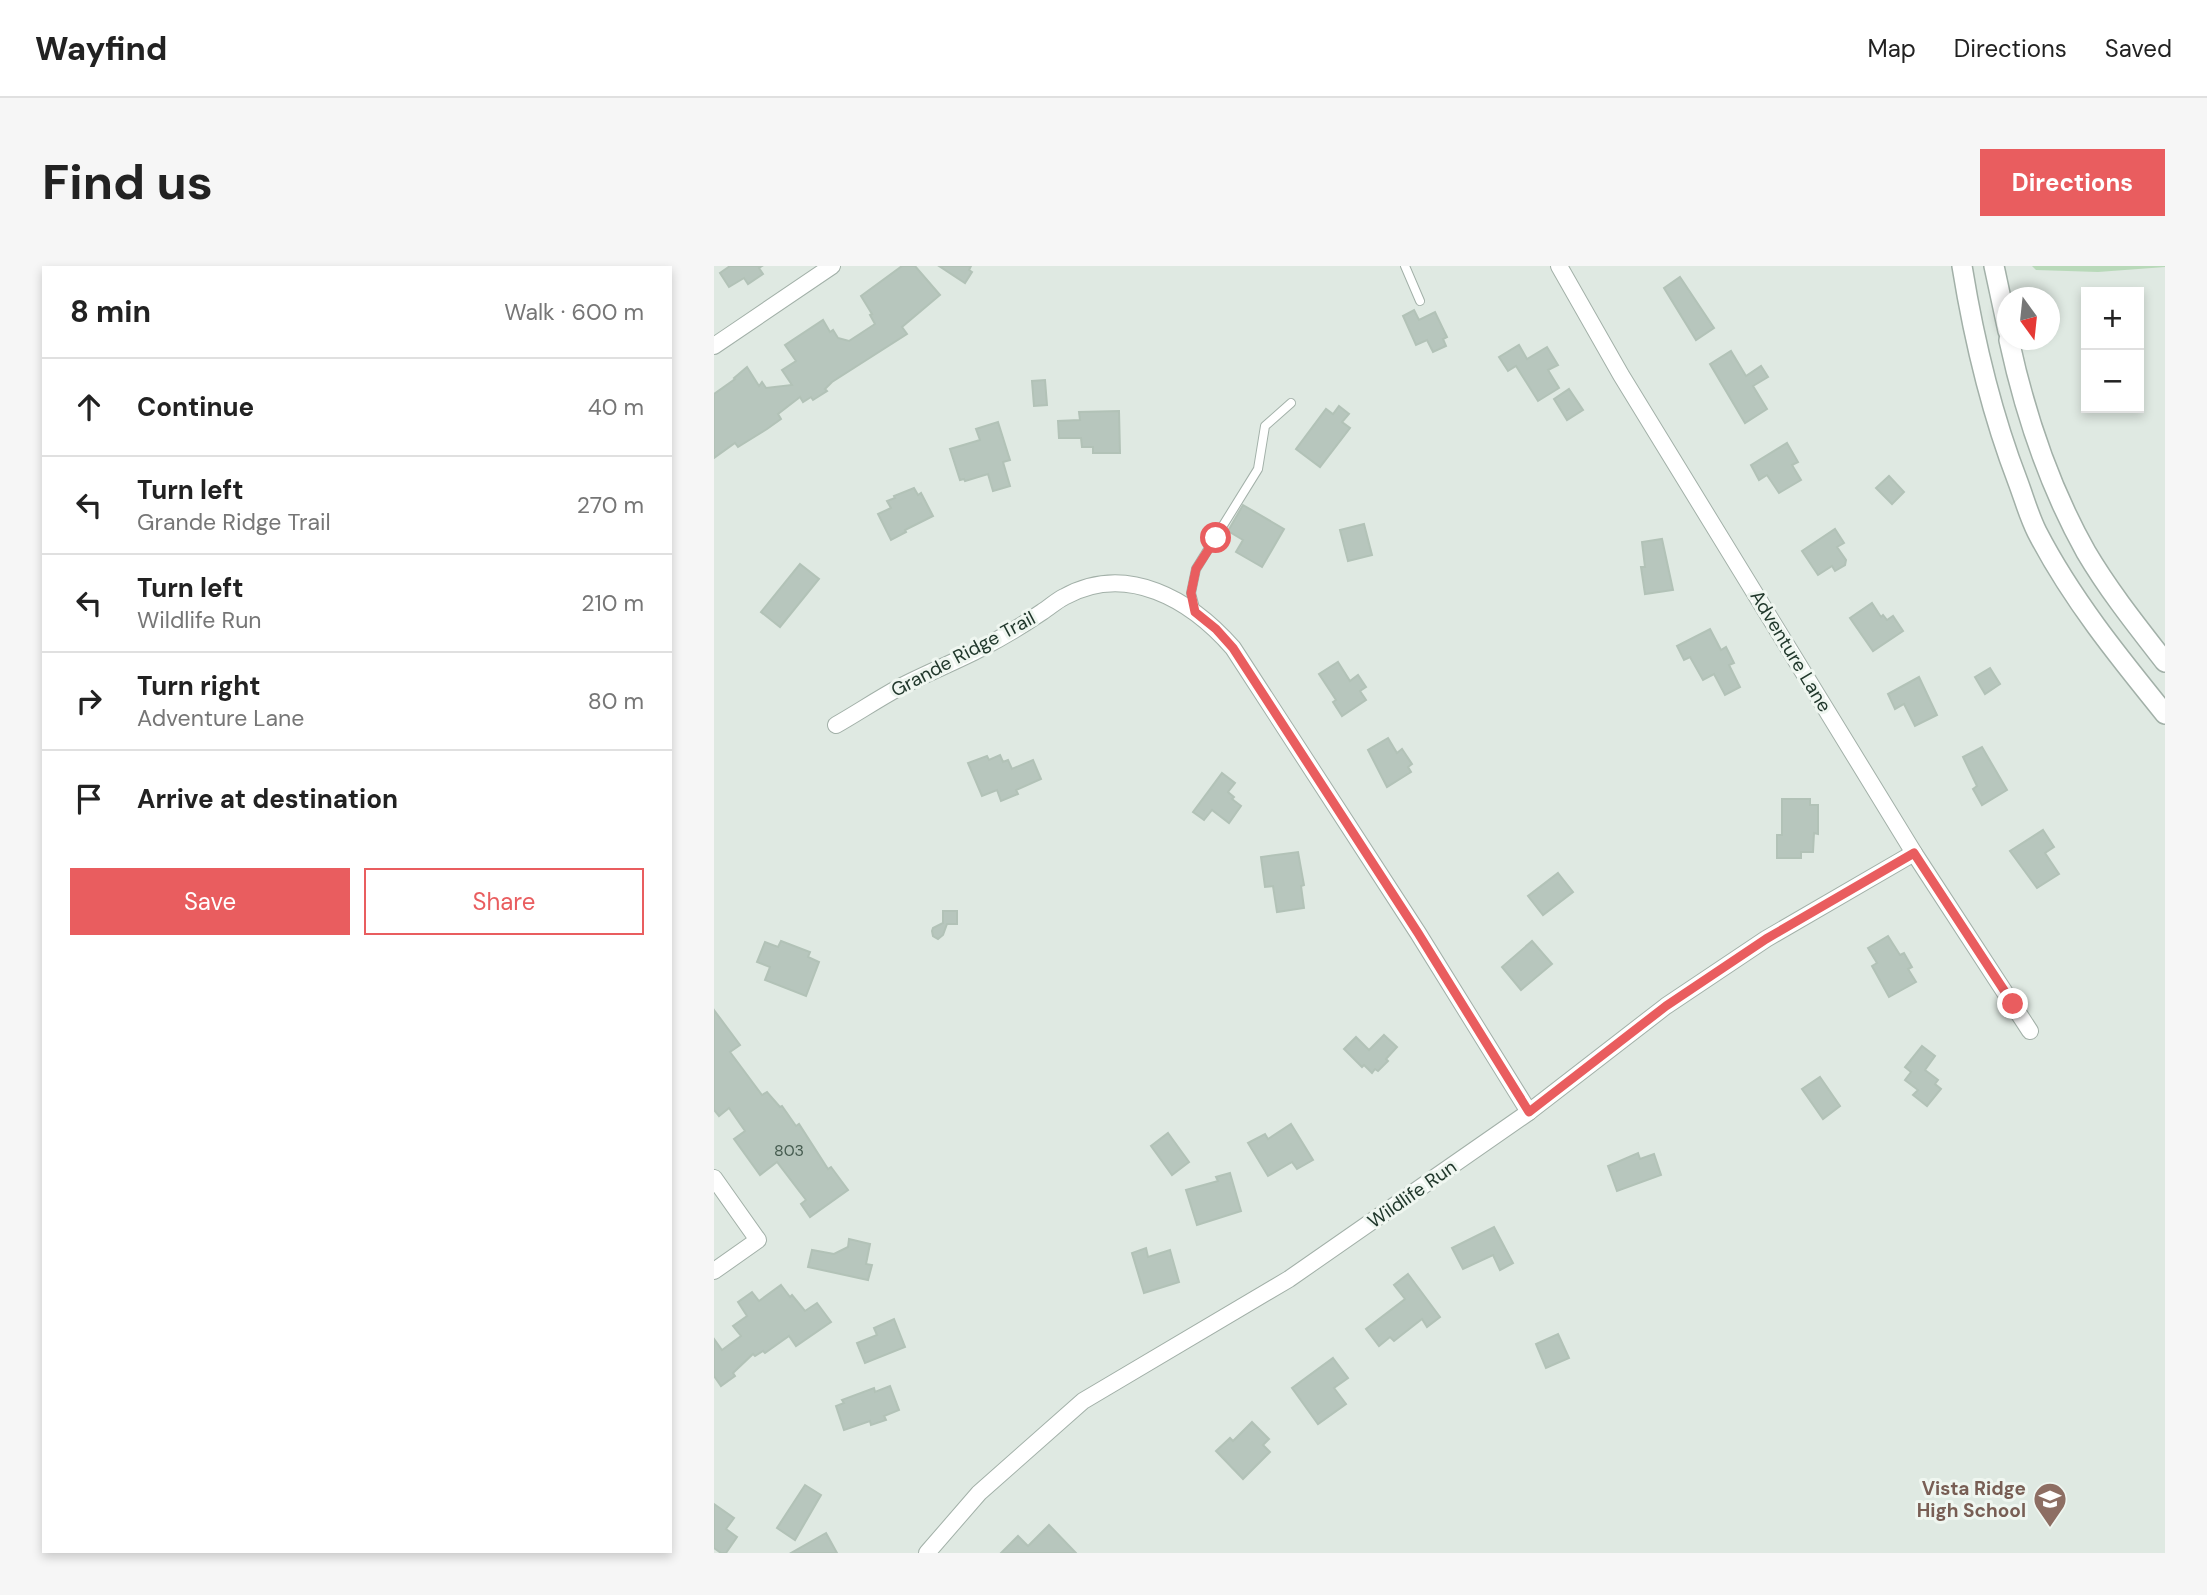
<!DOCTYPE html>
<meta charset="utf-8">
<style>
body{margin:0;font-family:"DM Sans",sans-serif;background:#f6f6f6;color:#222}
.controls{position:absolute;right:21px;top:21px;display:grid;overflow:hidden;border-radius:0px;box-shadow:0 4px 10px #0003}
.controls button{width:63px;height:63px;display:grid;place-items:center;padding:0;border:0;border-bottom:2px solid #e0e0e0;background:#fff;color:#222;font:35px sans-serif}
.compass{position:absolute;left:1283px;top:21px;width:63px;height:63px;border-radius:50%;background:#fff;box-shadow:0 4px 10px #0003;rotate:165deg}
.stop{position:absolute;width:21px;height:21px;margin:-16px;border:5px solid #e95d5f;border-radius:50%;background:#fff}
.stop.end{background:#e95d5f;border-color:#fff;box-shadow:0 2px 7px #0008}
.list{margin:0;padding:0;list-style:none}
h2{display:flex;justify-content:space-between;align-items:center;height:91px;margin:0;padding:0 28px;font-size:30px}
h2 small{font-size:23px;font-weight:400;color:#767676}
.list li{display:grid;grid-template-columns:46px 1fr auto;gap:21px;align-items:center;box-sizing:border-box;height:98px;padding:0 28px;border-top:2px solid #e0e0e0}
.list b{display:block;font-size:26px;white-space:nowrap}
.list p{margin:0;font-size:23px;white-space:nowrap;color:#767676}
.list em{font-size:23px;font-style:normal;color:#767676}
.actions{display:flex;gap:14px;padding:21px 28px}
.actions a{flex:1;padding:16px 0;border:2px solid #e95d5f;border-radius:0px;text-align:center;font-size:24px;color:#e95d5f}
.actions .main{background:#e95d5f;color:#fff}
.icon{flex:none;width:38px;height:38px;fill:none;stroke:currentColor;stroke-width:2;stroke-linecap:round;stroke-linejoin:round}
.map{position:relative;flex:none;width:1451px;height:1287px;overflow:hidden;border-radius:0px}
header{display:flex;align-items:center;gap:42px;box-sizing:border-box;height:98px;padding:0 35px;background:#fff;border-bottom:2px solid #e0e0e0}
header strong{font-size:33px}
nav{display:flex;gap:38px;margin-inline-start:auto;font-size:24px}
.intro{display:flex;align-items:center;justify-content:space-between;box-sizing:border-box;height:168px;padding:0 42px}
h1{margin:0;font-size:49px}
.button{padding:18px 32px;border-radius:0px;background:#e95d5f;color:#fff;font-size:24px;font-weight:700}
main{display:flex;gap:42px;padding:0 42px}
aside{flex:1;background:#fff;border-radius:0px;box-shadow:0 4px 10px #0003}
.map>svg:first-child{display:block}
</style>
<header>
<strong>Wayfind</strong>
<nav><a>Map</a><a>Directions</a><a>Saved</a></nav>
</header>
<div class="intro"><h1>Find us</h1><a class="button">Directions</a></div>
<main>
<aside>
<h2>8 min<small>Walk · 600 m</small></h2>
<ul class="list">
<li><svg class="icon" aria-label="ahead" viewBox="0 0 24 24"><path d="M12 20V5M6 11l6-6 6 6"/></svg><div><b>Continue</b></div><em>40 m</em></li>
<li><svg class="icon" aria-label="left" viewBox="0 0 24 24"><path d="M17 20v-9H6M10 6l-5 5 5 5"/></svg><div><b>Turn left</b><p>Grande Ridge Trail</p></div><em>270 m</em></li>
<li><svg class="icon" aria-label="left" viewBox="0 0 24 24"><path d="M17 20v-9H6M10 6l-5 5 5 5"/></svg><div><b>Turn left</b><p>Wildlife Run</p></div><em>210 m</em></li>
<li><svg class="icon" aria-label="right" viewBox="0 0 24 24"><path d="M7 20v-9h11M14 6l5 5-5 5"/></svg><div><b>Turn right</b><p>Adventure Lane</p></div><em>80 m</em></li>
<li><svg class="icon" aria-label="arrive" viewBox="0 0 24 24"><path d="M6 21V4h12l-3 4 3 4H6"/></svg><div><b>Arrive at destination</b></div></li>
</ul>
<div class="actions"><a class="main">Save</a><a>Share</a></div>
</aside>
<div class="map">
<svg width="1451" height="1287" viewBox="0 0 1451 1287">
<rect width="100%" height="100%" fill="#dfe9e2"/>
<!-- green -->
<polygon fill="#b8d9b9" points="1318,0 1451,0 1451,1 1384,6 1322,4"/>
<!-- building -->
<g fill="#b7c6bd" stroke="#b2c2b7" stroke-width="2">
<polygon points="16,0 48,0 45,2 49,8 34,18 30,12 15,21 6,7"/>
<polygon points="188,0 201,0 226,29 188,61 193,68 118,116 111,123 113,125 99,134 97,131 89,136 86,131 64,148 67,153 53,163 24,181 21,177 0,192 0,128 21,113 20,112 33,101 45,120 48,116 52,122 78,119 68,104 82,95 71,79 109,54 116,66 119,64 124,72 135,75 161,58 156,49 158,48 147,30"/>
<polygon points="225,0 257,0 255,4 258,6 251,17"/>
<polygon points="966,11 1000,62 982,74 950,22"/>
<polygon points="700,44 705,54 721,46 733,71 729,73 732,80 719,86 713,74 702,79 689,50"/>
<polygon points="805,79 813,93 833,81 844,99 834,104 845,122 824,135 802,100 794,105 785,91"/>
<polygon points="1017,85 1032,110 1047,100 1054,111 1039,120 1053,143 1031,157 996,98"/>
<polygon points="331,114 333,139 320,140 318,115"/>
<polygon points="855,123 869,144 853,154 840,133"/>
<polygon points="625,140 635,148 628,156 636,162 606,201 582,183 612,143 619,148"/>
<polygon points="405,145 406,187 379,187 379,181 368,181 367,172 345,172 344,155 366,154 365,146"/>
<polygon points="284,156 296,194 289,196 296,220 279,225 274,208 251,215 250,213 246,214 236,183 266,174 262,163"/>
<polygon points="1073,177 1084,196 1078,199 1087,214 1065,227 1053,209 1045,214 1037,199"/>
<polygon points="1175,210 1190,226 1178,238 1162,222"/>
<polygon points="200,222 204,229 207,227 219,250 191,264 192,266 177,274 164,248 177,242 173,235 181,232 180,230"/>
<polygon points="529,239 570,263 548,301 522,286 529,274 514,265"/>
<polygon points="650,258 658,289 634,295 626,264"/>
<polygon points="1121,263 1130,277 1123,281 1132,294 1131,299 1121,305 1118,300 1104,309 1088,285"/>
<polygon points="948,273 959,324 931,328 927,301 931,301 928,276"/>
<polygon points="86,298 105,313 66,361 47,346"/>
<polygon points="1158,337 1167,351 1169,349 1173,354 1179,350 1189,365 1159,385 1136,352"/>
<polygon points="996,363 1007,384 1012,381 1020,397 1015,399 1026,421 1011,429 1000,408 989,414 976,391 970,394 963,380"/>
<polygon points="624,396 636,415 644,409 652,421 646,425 652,434 628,450 619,436 622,434 605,408"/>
<polygon points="1276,402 1286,418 1271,428 1261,411"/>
<polygon points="1205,411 1223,449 1201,460 1190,438 1181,443 1174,428"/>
<polygon points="674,472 683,487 688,483 698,498 694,501 697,506 673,521 654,484"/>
<polygon points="1268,481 1293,524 1268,539 1259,523 1263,520 1249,491"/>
<polygon points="286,489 289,496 294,494 298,503 319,494 327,513 302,524 304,528 287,535 283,524 268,530 254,497 273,490 275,494"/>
<polygon points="508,507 521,517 514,526 520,531 518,533 527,540 515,557 498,544 490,554 479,546"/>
<polygon points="1068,533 1096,533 1096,539 1104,539 1104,568 1100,567 1099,586 1087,586 1087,592 1063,592 1063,569 1068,569"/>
<polygon points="1329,564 1340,581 1331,587 1345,608 1323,622 1296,585"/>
<polygon points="584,586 590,619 587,620 590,642 563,646 559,620 551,621 547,591"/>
<polygon points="844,607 859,626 829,649 814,630"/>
<polygon points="229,645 243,645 243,658 233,658 229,669 224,673 219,670 218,665 219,662 229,657"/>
<polygon points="1174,670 1186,689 1190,687 1198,701 1194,703 1202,716 1175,731 1158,700 1163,697 1154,682"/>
<polygon points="67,675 96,686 94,691 105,696 92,730 51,714 56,701 43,696 51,676 64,681"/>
<polygon points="818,675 838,698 807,724 788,701"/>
<polygon points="0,744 26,779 16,786 48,829 53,826 66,841 68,840 82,860 85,858 114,903 117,901 134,924 96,951 87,938 92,934 63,896 46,909 20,873 31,865 15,842 5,850 0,844"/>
<polygon points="670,769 683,781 672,793 674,795 664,805 661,803 658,807 650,799 648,801 630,783 642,771 655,784"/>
<polygon points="1208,780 1221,790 1211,804 1224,814 1221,818 1227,823 1213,840 1199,829 1204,824 1191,814 1197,806 1191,801"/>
<polygon points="1106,811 1126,840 1109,853 1088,823"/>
<polygon points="577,858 599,894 583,903 578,896 554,910 534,877 551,868 554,873"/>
<polygon points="454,867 475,896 458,909 437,880"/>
<polygon points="924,887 926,893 940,888 947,909 903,925 894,900"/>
<polygon points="516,907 527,945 483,959 472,924 504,915 502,911"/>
<polygon points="780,961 799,997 786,1004 779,989 749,1003 738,982"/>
<polygon points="135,973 156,978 152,998 158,999 154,1014 94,1001 98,984 120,988 134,981"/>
<polygon points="432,982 434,991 456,984 465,1016 430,1027 418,987"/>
<polygon points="694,1008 726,1051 713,1061 708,1053 680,1075 676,1071 665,1080 652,1063 691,1033 680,1019"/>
<polygon points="67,1019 76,1031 78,1029 91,1045 103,1037 117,1056 82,1080 75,1070 51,1087 49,1085 41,1090 39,1088 19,1107 21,1110 7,1120 0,1110 0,1073 8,1084 27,1070 19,1060 33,1050 24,1036 38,1026 45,1035"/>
<polygon points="180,1053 191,1081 151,1097 143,1077 163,1069 160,1062"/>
<polygon points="844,1068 855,1092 832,1102 822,1078"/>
<polygon points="619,1092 634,1112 620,1122 632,1138 604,1158 578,1122"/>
<polygon points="176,1120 185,1144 170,1150 172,1154 157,1159 156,1155 130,1164 122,1140 130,1137 128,1134 160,1122 161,1126"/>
<polygon points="538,1156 555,1173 549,1179 556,1186 529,1213 502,1185 516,1172 519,1175"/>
<polygon points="91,1219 107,1229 81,1274 63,1262"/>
<polygon points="0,1238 20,1252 12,1263 23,1271 12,1287 7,1287 0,1282"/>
<polygon points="335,1259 362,1287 287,1287 304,1270 314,1280"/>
<polygon points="112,1267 123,1287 77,1287"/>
</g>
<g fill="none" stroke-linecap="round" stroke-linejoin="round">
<defs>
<g id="service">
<polyline points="691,0 706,35"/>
<polyline points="482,346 477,327 482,303 544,203 551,160 577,137"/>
</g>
<g id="minor">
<polyline points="845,0 907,109 1200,587 1316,765"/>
<polyline points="0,80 118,0"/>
<path d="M122,459C143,447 164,433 186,421C213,407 241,396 268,382C289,371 309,359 328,346C336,341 342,335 350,331C413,296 477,334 519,382L704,667L815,846"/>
<polyline points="0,912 44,974 0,1005"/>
<polyline points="213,1287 265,1227 369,1135 575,1013 815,846 952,740 1052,673 1200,587"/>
</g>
<g id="tertiary">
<path d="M1248,0C1260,74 1277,146 1304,216C1310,232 1315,250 1323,266C1357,332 1404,390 1451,448"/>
<polyline points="1280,0 1294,65"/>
<path d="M1295,74C1311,148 1335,220 1372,286C1395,325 1423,360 1451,396"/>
</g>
</defs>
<!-- service casing -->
<use href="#service" stroke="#a2b0a8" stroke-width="10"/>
<!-- minor casing -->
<use href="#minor" stroke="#a2b0a8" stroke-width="18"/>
<!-- tertiary casing -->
<use href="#tertiary" stroke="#a2b0a8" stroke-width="22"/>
<!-- service -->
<use href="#service" stroke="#fff" stroke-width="8"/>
<!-- minor -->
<use href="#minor" stroke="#fff" stroke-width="16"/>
<!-- tertiary -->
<use href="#tertiary" stroke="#fff" stroke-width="19"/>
</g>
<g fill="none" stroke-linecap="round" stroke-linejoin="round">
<!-- route -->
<polyline stroke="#e95d5f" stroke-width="9" points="502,272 482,303 477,327 481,346 502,363 519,382 704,667 815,846 952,740 1052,673 1200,587 1299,738"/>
</g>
<!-- icons -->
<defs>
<symbol id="school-pin" viewBox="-11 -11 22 30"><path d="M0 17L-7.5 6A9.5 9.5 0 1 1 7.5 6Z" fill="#8d6e63" stroke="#eff6f0"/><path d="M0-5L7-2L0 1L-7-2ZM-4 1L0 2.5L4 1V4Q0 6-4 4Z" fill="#fff"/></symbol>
</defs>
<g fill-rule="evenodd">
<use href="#school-pin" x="1317" y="1214" width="38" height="52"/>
</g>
<g text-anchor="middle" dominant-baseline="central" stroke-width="6" stroke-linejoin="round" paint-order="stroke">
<!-- number labels -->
<g font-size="16" fill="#465c50">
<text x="75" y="884">803</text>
</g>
<!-- street labels -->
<g font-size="19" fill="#21382c" stroke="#eff6f0">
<text transform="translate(1077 385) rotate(59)">Adventure Lane</text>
<text transform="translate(249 388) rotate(-28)">Grande Ridge Trail</text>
<text transform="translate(698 928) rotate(-35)">Wildlife Run</text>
</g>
<!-- education labels -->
<g font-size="19" font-weight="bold" fill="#785e54" stroke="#eff6f0" text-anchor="end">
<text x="1312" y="1222">Vista Ridge<tspan x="1312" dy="22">High School</tspan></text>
</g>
</g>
</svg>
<div class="controls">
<button>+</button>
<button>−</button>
</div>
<svg class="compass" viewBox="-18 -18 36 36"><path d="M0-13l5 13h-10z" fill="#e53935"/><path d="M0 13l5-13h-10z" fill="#767676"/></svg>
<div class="stop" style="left:502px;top:272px"></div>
<div class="stop end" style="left:1299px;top:738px"></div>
</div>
</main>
